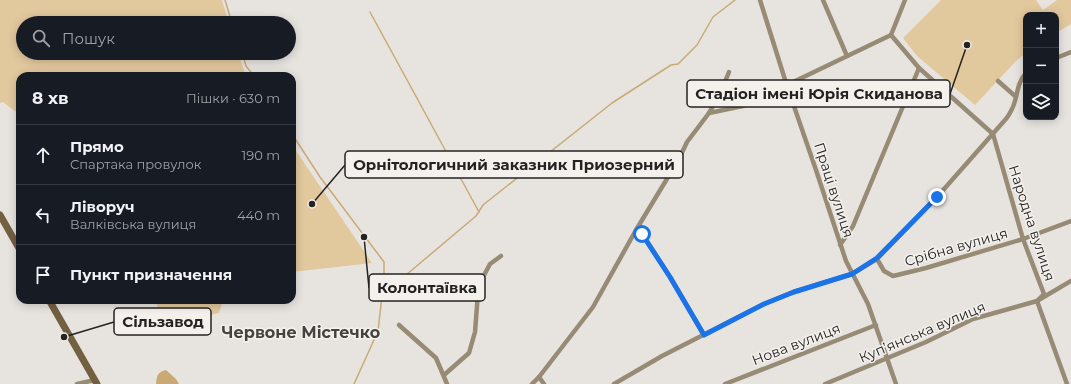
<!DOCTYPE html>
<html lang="uk">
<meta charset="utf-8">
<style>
body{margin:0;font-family:Montserrat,sans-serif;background:#20242c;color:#f1f3f6}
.controls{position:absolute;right:12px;top:12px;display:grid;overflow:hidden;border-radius:8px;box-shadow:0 2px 10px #0003}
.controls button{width:36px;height:36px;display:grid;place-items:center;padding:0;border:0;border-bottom:1px solid #363941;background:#171b24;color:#f1f3f6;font:20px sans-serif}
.stop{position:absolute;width:12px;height:12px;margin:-9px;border:3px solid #1a73e8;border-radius:50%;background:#fff}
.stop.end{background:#1a73e8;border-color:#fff;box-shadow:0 1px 4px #0008}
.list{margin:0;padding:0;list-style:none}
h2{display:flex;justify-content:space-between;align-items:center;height:52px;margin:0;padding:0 16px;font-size:17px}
h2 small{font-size:13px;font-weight:400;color:#9ea1a6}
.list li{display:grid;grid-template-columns:26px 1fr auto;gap:12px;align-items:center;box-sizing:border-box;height:60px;padding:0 16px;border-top:1px solid #363941}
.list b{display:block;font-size:15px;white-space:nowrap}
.list p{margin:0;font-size:13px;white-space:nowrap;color:#9ea1a6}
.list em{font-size:13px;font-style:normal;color:#9ea1a6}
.icon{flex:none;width:22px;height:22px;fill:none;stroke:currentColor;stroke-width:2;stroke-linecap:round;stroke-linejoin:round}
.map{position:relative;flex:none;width:1071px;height:384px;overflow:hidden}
.search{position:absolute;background:#171b24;box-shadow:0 2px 10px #0003;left:16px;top:16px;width:280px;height:44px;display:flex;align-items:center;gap:10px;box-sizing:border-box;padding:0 14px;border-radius:22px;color:#9ea1a6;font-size:15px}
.panel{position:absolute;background:#171b24;box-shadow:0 2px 10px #0003;left:16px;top:72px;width:280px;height:232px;border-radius:12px}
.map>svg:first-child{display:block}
</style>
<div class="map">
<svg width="1071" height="384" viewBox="0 0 1071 384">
<rect width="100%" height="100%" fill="#e7e4e0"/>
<!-- green -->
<g fill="#e2c89d">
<polygon points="0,0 222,0 229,23 23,23 23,53 238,53 246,76 20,76 20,115 3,102 0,103"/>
<polygon points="941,0 1036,0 1043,10 1057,0 1071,0 1071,24 1056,33 1056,15 1026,15 1026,53 1017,60 975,105 917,56 903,38"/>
<polygon points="292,145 372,263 292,272"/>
<polygon points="155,300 223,300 219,313 165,325"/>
</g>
<!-- water -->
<path fill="#c9aa77" d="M166,370L176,379L179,384H156C157,376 157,372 166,370Z"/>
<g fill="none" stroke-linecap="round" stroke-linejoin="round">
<!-- stream -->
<g stroke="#c9aa77" stroke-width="1.5">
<polyline points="225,0 232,23"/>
<polyline points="370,12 479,212"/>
<polyline points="242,53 246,66 254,76"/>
<polyline points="292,134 320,177 384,262 384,278 378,331 354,384"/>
<polyline points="384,278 406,275 476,216 483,205 612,103 671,65 678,64 697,45 713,17 735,0"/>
</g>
<!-- street -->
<g stroke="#988b75" stroke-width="4.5">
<polyline points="760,0 787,86 816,170 846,261 868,304 896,384"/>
<polyline points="823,0 847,56"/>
<polyline points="905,0 891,35 919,68 993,134 1023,239 1044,294 1037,301 1067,384"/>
<polyline points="1056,58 1071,52"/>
<polyline points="998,81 1015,96"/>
<polyline points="709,113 743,106 891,35"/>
<polyline points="636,230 642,234 670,277 704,335"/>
<polyline points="840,245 853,226 919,68"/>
<polyline points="877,259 884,271 893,276 926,268 1023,239 1071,221"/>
<polyline points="399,325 436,358 447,384"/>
<polyline points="444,375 469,353 475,332 478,293 481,281 490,264 501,256"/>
<polyline points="539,377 544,384"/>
<polyline points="77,384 95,380"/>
<polyline points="532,384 539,377 593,307 636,230 679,159 687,142 709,113 719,96 729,72"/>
<path d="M614,384L662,356L764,304L793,292L852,274L877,259L937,197L1005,120C1008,117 1010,113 1012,109C1018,97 1016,84 1026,73"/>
<polyline points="725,384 876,325"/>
<polyline points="825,384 926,342 973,319 1037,301 1071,281"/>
</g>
<!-- secondary -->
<g stroke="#736040" stroke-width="7">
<polyline points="0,215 20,250"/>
<polyline points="49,300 97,384"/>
</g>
</g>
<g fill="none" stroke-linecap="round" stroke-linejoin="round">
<!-- route -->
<polyline stroke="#1a73e8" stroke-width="5" points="642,234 670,277 704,335 764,304 794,292 852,274 877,258 937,197"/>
</g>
<g text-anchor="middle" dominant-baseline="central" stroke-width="3" stroke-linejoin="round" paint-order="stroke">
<!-- street labels -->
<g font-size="14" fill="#242322" stroke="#f4f1ed">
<text transform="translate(834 190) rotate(72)">Праці вулиця</text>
<text transform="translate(1032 223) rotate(72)">Народна вулиця</text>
<text transform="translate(956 247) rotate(-16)">Срібна вулиця</text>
<text transform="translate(922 332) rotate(-23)">Куп’янська вулиця</text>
<text transform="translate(796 344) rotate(-21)">Нова вулиця</text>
</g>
<!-- quarter labels -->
<g font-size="16" font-weight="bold" fill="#45433f" stroke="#f4f1ed">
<text x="301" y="332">Червоне Містечко</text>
</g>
</g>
<!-- callouts -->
<path fill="none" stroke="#242322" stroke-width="1.5" d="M967 45L950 94M312 204L345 165M364 237L369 288M64 337L114 322"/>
<g fill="#242322" stroke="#f4f1ed" stroke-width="1.5">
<circle cx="967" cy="45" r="4"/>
<circle cx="312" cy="204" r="4"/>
<circle cx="364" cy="237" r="4"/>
<circle cx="64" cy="337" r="4"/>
</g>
<g fill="#f4f1ed" stroke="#242322" stroke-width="1.5">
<rect x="687" y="80" width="263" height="27" rx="4"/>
<rect x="345" y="151" width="338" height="27" rx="4"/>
<rect x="369" y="274" width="116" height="27" rx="4"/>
<rect x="114" y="308" width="97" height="27" rx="4"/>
</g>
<g font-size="15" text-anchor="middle" font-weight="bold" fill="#242322">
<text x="819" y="99">Стадiон імені Юрія Скиданова</text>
<text x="514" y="170">Орнiтологичний заказник Приозерний</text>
<text x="427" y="293">Колонтаївка</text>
<text x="163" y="327">Сільзавод</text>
</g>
</svg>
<div class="controls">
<button>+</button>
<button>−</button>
<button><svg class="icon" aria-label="layers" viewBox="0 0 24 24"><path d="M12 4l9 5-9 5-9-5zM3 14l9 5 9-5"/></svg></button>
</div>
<div class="stop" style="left:642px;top:234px"></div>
<div class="stop end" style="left:937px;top:197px"></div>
<div class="search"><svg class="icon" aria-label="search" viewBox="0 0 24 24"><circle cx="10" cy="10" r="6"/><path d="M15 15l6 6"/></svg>Пошук</div>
<section class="panel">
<h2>8 хв<small>Пішки · 630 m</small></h2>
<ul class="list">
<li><svg class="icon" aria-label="ahead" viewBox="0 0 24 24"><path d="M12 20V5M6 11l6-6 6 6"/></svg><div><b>Прямо</b><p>Спартака провулок</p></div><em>190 m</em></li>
<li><svg class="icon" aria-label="left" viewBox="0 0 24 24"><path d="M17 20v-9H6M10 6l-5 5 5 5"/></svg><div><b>Ліворуч</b><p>Валківська вулиця</p></div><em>440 m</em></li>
<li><svg class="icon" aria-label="arrive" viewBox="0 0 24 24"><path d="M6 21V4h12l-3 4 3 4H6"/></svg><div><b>Пункт призначення</b></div></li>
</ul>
</section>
</div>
